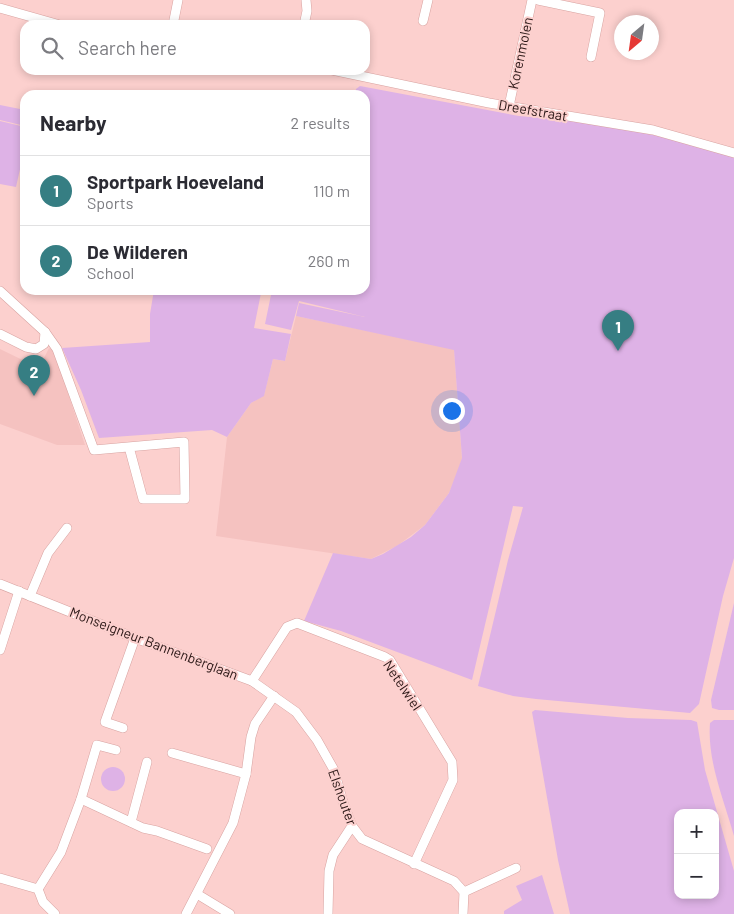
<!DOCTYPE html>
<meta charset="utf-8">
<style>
body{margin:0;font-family:Barlow,sans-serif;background:#f2f2f3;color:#2b2b33}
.controls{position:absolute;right:15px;bottom:15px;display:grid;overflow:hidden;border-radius:10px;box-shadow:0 2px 8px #0003}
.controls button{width:45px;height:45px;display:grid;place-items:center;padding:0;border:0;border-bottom:1px solid #e1e1e2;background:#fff;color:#2b2b33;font:25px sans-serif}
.compass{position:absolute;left:614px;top:15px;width:45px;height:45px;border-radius:50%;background:#fff;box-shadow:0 2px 8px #0003;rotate:209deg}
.you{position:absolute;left:451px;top:410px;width:18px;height:18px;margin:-12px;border:4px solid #fff;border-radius:50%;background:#1a73e8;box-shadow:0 0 0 8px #1a73e833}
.badge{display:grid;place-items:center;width:32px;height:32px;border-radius:50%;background:#367e83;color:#fff;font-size:16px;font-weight:700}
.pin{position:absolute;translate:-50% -41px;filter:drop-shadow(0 1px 2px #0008)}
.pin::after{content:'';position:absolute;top:26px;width:18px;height:15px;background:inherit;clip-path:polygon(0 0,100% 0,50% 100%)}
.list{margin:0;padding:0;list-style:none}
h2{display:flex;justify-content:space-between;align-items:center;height:65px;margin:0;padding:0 20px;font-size:21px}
h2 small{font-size:16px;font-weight:400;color:#7c7c81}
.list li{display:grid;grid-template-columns:32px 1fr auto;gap:15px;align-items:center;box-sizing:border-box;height:70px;padding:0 20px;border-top:1px solid #e1e1e2}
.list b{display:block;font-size:19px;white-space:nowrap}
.list p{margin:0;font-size:16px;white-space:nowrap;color:#7c7c81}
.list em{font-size:16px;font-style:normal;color:#7c7c81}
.icon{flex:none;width:28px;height:28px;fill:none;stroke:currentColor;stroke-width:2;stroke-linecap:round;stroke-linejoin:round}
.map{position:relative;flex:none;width:734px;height:914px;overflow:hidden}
.search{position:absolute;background:#fff;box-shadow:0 2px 8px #0003;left:20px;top:20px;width:350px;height:55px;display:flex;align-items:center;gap:12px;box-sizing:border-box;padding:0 18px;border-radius:15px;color:#7c7c81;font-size:19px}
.panel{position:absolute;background:#fff;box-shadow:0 2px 8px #0003;left:20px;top:90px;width:350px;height:205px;border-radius:15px}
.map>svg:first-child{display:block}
</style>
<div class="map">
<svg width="734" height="914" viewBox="0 0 734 914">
<rect width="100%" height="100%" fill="#fcd0ce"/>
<!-- built -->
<g fill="#f5c2c0">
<polygon points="296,316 454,349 462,459 457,475 449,493 425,525 397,546 371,559 216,536 227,437 251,403 264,395 273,359 285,361"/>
<polygon points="49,348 54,351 85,445 57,445 0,424 0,349 39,368"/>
</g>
<!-- green -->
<g fill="#deb2e6" fill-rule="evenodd">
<polygon points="360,86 519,116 566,120 644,133 676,140 734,155 734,558 723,596 699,704 690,713 536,699 513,696 478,686 508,560 523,507 513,506 472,680 341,631 304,621 333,553 371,559 383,554 411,537 425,525 449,493 462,458 454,350 296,316 299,303 365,317 299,301 291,330 265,324 272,290 365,290 365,95 355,95 356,89"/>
<polygon points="0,105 25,110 25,126 0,120"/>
<polygon points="0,121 25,127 25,147 16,187 0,184"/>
<polygon points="154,290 240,290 261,293 254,328 291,334 285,361 273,359 264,396 251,403 227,437 212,430 99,438 81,390 62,348 150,342 150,314"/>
<polygon points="734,603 734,710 719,710 712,708 711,700"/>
<path d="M535,710L628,718L691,720L697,722L705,770L734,871V914H570L558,860L532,712ZM678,813H715V895H678Z"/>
<path d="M714,720H734V836C724,800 707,761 710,723Z"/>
<circle cx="113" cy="779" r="12"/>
<polygon points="542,875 554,914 504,914 504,911 522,900 516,886"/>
</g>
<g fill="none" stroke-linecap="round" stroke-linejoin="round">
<defs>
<g id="minor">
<polyline points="538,0 600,13 591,57"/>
<polyline points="0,8 60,25"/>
<polyline points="423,21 428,0"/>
<polyline points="173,25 178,0"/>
<polyline points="304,25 307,11 306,0"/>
<polyline points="332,70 489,103 653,130 734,153"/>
<polyline points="509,106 532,0"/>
<polyline points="0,291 45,332 57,349 94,450 184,442 185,499 143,499 129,447"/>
<polyline points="0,334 26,347 36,349 44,344 45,332"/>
<polyline points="0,584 135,638 252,681 296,712 317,740 334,770 343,802 352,826 362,839 454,881 464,892 463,914"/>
<polyline points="30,596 48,553 67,528"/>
<polyline points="0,650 19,591"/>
<polyline points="252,681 287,627 297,623 385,657 390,660 452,762 453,780 414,864"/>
<polyline points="123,728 105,722 135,638"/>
<polyline points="172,753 246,774"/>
<polyline points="81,799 143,828 157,831 207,849"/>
<polyline points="131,822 147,762"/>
<polyline points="0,878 38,889 43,902 55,914"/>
<polyline points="38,889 61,852 81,799 97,745 116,750"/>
<polyline points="464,892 516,868"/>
<polyline points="197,894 230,914"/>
<polyline points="186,914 233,823 246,774 251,737 255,724 274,696"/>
<polyline points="328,914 329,871 333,855 352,826"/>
</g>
</defs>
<!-- minor casing -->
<use href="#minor" stroke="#d8a3a1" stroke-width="10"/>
<!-- minor -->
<use href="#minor" stroke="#fff" stroke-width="9"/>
</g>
<g text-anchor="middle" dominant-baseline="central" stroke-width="4" stroke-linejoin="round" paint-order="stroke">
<!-- street labels -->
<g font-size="14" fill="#281514" stroke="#fcd0ce">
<text transform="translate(520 53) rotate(-78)">Korenmolen</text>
<text transform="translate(533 110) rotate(10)">Dreefstraat</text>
<text transform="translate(154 643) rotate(21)">Monseigneur Bannenberglaan</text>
<text transform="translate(403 685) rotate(56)">Netelwiel</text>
<text transform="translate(343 797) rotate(70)">Elshouter</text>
</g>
</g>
</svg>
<div class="controls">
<button>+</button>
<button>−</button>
</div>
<svg class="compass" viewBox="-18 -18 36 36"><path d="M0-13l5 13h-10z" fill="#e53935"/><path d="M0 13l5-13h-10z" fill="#7c7c81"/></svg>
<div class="you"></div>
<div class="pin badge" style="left:618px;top:351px">1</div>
<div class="pin badge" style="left:34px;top:396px">2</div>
<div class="search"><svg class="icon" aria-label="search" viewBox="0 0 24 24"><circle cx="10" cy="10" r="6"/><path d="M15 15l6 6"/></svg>Search here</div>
<section class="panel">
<h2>Nearby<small>2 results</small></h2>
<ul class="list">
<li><span class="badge">1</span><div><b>Sportpark Hoeveland</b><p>Sports</p></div><em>110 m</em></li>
<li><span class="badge">2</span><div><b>De Wilderen</b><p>School</p></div><em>260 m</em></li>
</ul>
</section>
</div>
